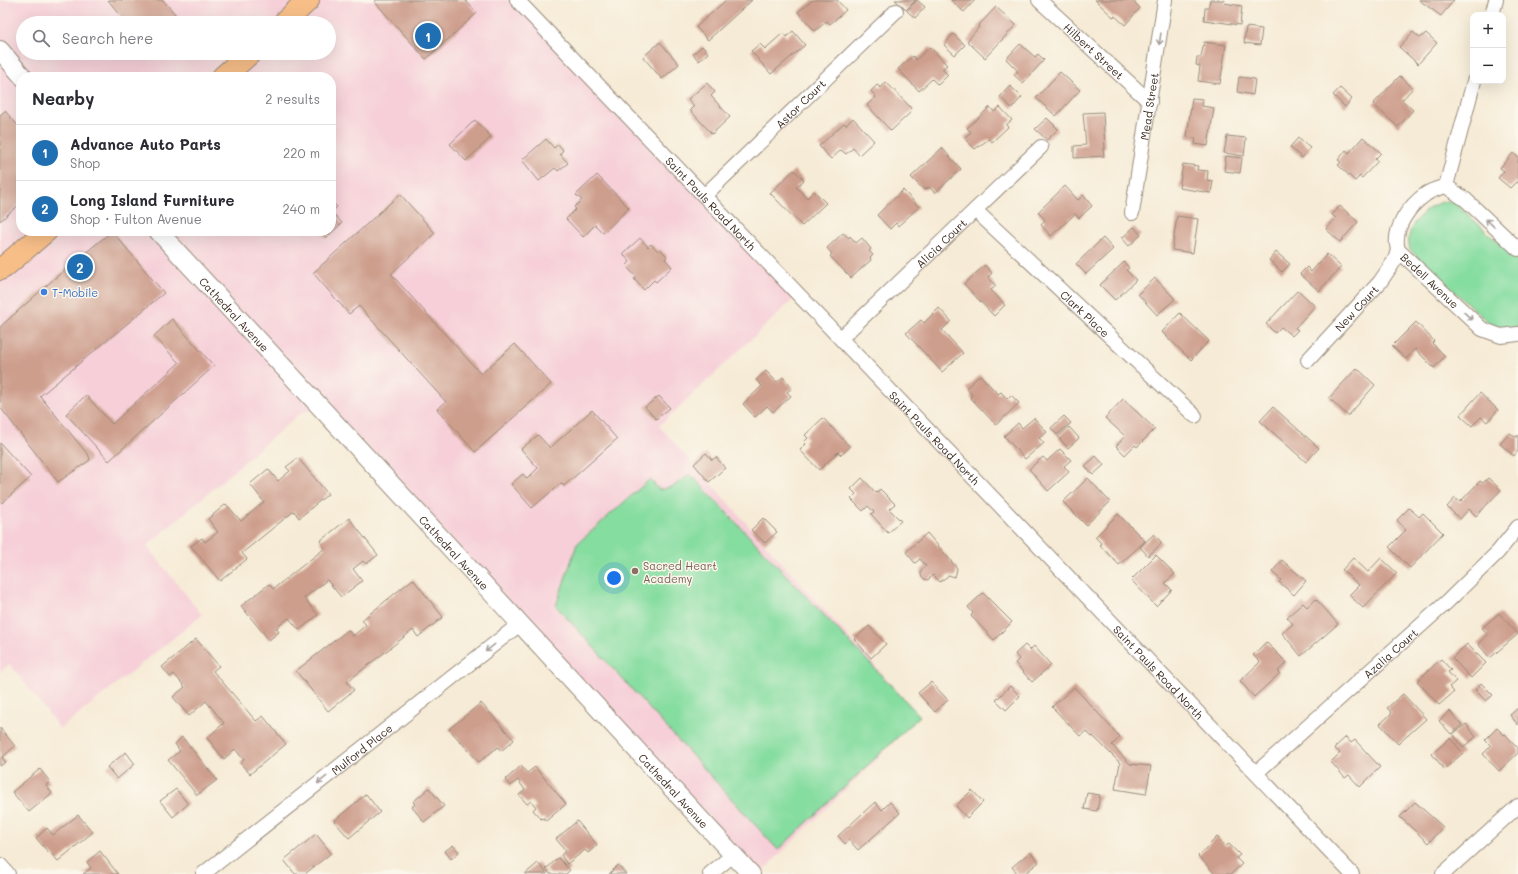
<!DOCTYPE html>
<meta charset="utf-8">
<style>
body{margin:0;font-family:Mali,sans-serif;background:#f7f7f7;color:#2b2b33}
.controls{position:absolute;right:12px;top:12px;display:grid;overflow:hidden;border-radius:8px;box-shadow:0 4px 16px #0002}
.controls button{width:36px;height:36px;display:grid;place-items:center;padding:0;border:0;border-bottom:1px solid #e1e1e2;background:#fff;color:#2b2b33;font:20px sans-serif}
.you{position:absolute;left:614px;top:578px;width:14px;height:14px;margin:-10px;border:3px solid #fff;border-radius:50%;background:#1a73e8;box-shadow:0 0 0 6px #1a73e833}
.badge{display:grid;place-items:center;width:26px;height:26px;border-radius:50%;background:#1f6fb2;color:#fff;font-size:13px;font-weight:700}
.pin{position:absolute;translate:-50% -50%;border:2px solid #fff;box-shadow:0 1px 4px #0006}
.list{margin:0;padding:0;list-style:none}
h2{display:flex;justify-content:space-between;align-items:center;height:52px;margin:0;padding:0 16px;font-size:17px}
h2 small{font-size:13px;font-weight:400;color:#7c7c81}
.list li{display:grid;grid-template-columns:26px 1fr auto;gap:12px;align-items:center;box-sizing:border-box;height:56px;padding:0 16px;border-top:1px solid #e1e1e2}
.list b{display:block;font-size:15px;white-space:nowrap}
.list p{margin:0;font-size:13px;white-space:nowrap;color:#7c7c81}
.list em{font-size:13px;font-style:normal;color:#7c7c81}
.icon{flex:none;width:22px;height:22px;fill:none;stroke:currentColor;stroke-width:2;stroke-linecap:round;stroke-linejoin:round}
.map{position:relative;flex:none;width:1518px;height:874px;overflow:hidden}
.search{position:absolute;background:#fff;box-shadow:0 4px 16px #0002;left:16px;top:16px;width:320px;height:44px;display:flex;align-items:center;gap:10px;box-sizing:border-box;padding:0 14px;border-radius:22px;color:#7c7c81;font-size:15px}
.panel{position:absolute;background:#fff;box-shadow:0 4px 16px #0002;left:16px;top:72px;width:320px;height:164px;border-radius:16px}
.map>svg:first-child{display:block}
</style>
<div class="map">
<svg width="1518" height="874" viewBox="0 0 1518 874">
<rect width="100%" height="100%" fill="#fbf7ec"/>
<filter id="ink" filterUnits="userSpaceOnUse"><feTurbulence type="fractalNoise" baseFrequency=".025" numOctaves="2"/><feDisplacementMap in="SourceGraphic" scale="8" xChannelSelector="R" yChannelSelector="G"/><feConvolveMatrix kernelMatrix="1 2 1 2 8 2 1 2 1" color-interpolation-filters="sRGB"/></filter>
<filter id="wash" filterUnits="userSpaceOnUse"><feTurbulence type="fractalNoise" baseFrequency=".012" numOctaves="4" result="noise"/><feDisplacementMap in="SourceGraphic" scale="16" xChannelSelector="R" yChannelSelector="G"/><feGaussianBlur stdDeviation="0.9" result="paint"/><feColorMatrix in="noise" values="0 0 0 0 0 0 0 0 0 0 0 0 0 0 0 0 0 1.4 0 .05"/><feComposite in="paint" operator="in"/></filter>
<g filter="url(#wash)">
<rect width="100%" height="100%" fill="#f6ebd6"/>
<!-- built -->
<path fill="#f6cfd8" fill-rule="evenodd" d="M0,0H520L796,297L659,426L920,716L761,873L325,403L298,415L147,546L202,615L60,729L10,664L0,672ZM23,23H329V53H23ZM21,77H331V231H21Z"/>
<!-- green -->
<g fill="#86dda0" stroke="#60845f">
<path d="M1450,201L1456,204L1518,260V326C1509,331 1500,330 1491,325L1413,253C1411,251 1409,248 1409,245C1405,224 1431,201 1450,201Z"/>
<polygon points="690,474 920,716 778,850 556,606 577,544 650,479 659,490 674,486"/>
</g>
<g id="blocks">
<!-- building -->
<g fill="#ce9e8d">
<polygon points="108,0 163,0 181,21 178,23 127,23"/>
<polygon points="375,0 465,0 477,13 426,59 374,1"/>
<polygon points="726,0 752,0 708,40 696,27"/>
<polygon points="813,0 837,0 846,10 830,24 827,21 815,31 798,12"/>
<polygon points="895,0 916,0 906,10"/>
<polygon points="917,0 925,7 915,18 907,11"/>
<polygon points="951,0 975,0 964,12"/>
<polygon points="1095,0 1132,0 1140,8 1125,25 1115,16 1113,17"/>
<polygon points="1210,0 1225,0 1224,3 1242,6 1240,25 1204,20 1205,8 1208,8"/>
<polygon points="1419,0 1454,0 1441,16"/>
<polygon points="996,7 1016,25 985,58 967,41 979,27 978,26"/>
<polygon points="1246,27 1262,29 1260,45 1244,43"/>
<polygon points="793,31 805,45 771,74 751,51 760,44 765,49 783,33 786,37"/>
<polygon points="1413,32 1420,38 1426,33 1437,43 1418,64 1399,47"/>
<polygon points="953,34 965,45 955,55 944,45"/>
<polygon points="660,42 679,64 662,79 643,57"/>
<polygon points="1204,42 1226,45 1220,84 1198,81 1200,66 1196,65 1197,57 1201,57"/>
<polygon points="1020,44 1035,57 1038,54 1044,60 1023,83 1014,75 1018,71 1006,59"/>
<polygon points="702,46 708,53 699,61 693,54"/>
<polygon points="930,47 947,65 942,69 948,75 938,85 932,79 919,91 898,69 913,56 916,60"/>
<polygon points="1060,72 1080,90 1056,116 1036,98"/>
<polygon points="1400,76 1413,88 1402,100 1413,110 1398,127 1373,104"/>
<polygon points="1239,77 1255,79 1253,95 1237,92"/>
<polygon points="886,82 913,110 891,131 867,105 876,97 871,91 877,85 881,88"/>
<polygon points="707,83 715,92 711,96 730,117 712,134 690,110 694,106 688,99"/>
<polygon points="1010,86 1022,97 1012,108 1000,97"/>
<polygon points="1340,88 1352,99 1345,107 1333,95"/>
<polygon points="1192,98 1203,99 1202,106 1214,108 1208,146 1195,144 1196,138 1187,137"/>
<polygon points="990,107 994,112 1000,107 1012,120 1006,125 1008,127 992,142 989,139 975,149 964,138 971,132 967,128"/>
<polygon points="5,111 21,129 21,203 0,221 0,115"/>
<polygon points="1103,112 1105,149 1103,149 1104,156 1074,158 1074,146 1086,145 1083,113"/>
<polygon points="853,118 874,141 859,155 853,148 846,154 841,150 831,159 819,146 844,123 846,125"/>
<polygon points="1047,118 1058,129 1047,140 1035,129"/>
<polygon points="475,120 491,137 466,161 450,144"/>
<polygon points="1227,136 1246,138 1244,156 1224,153"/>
<polygon points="1363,137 1381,153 1375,159 1378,161 1362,178 1360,176 1355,181 1338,165 1341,162 1338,160 1346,150 1349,153"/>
<polygon points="1298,138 1310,148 1302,158 1290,147"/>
<polygon points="546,139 554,148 558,144 563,150 560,154 568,163 558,171 555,168 539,181 522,160"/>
<polygon points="942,148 961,169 935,193 929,187 924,190 911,177"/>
<polygon points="1513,153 1518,157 1518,183 1516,182 1510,188 1498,178 1504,171 1500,168"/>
<polygon points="1226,156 1242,158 1240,173 1224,171"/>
<polygon points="1183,164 1198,166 1197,170 1208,171 1207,180 1213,181 1211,193 1179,188"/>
<polygon points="794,170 804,180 796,187 807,198 814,191 826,203 802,226 770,193"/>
<polygon points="597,175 629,208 603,233 595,225 583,237 566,219 576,209 574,207 582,200 576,195"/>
<polygon points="1065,186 1078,200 1083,195 1092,206 1079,218 1075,214 1051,236 1041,225 1045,220 1038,212"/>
<polygon points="903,190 919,207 898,226 896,223 890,229 877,215"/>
<polygon points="400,194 435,233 391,274 481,374 515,344 551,384 475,452 437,409 446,402 359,306 349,314 313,273"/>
<polygon points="331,201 337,207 332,212 342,223 326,238 319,231 331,231"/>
<polygon points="1340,206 1358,222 1340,242 1326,229 1336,218 1332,215"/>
<polygon points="1177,216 1198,219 1193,253 1172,250"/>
<polygon points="1134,227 1141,235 1129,246 1122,238"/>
<polygon points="112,231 164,293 40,396 89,456 90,460 58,482 0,407 0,327 55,278"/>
<polygon points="843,233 849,238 850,236 856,243 862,238 871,249 869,251 873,255 870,258 871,260 851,278 830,256 832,254 827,248"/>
<polygon points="640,238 648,247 651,244 658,251 660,249 667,256 665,259 672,267 656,282 654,280 644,290 634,279 636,277 626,266 630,262 623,254"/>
<polygon points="1103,238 1113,249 1086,274 1076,264"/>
<polygon points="1276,252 1290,264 1282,272 1269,260"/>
<polygon points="1327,254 1341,267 1319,291 1300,274 1307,267 1311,272"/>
<polygon points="1124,262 1129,268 1126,270 1136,280 1115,300 1100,285"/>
<polygon points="985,265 992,273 988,277 996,286 991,290 1005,305 994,316 964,284"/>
<polygon points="1155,278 1175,299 1157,315 1138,294"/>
<polygon points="1298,290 1315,306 1295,328 1298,330 1292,336 1281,327 1275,333 1266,324"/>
<polygon points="939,308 951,321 942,330 963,353 942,372 906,333 921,320 924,323"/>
<polygon points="1180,313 1209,341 1191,360 1162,332"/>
<polygon points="172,319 214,366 109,461 66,414 86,395 112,424 179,363 154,336"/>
<polygon points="1416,322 1434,341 1432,343 1445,356 1434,368 1415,349 1406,359 1392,346"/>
<polygon points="1357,368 1375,385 1348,416 1329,398"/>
<polygon points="766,371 777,382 783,377 792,388 787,392 791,396 773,412 767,406 755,417 743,404 762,386 756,380"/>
<polygon points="980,375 998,394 1001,392 1007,399 1011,395 1019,403 996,425 970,397 972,395 966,388"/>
<polygon points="1480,393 1498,410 1487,422 1481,417 1472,426 1460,415"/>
<polygon points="659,396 670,408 656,419 645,407"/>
<polygon points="1123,399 1155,429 1137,447 1135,445 1125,455 1116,446 1125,436 1105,418"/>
<polygon points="1273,407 1319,448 1306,462 1260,421"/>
<polygon points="592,410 617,439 564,486 561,483 532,508 511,484 523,474 527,479 538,468 521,449 538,435 550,448"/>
<polygon points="1064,416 1071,423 1057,435 1051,428"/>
<polygon points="823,418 850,447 841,455 838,452 819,470 800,450 806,444 804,442 808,438 805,435"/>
<polygon points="1034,418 1047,432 1039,438 1044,443 1025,459 1004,436 1018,423 1022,428"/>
<polygon points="1069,427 1079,438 1068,448 1058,437"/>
<polygon points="1510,433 1516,437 1518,435 1518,451 1514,456 1500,444"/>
<polygon points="0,443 31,477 2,503 0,500"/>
<polygon points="1060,449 1071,460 1064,466 1069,472 1048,491 1029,469 1043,457 1047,461"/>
<polygon points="706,453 712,460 716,457 725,468 709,482 694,464"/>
<polygon points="1096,456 1104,465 1093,475 1085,466"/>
<polygon points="298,458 328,494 299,518 294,511 242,553 247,559 220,581 191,546 202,538 205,542 218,532 208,519 226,504 241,521 264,502 250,484 268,469 278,481 290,471 286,467"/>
<polygon points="862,478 876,493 880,489 895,504 889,509 901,521 888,533 871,514 874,512 868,506 863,511 851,499 856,494 851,489"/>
<polygon points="1088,478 1110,502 1086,525 1063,502"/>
<polygon points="1488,478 1501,490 1476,516 1469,509 1460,519 1447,507 1455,498 1460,502 1480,481 1483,483"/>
<polygon points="1409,508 1419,517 1423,513 1443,533 1410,568 1389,547 1406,530 1397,520"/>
<polygon points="1118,514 1145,541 1119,565 1100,545 1102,544 1095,537"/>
<polygon points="349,518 378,555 366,564 363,561 353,569 362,581 341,597 327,580 304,598 318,615 299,630 289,618 276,628 279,632 269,640 241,606 269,584 273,589 325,548 320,541"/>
<polygon points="763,518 777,532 765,543 751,530"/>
<polygon points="927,533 957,568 956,574 954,577 949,575 940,582 933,575 928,580 924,579 921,575 921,570 926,566 920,559 915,563 906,552"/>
<polygon points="1154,534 1162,543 1148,556 1140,547"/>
<polygon points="1156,555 1175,574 1165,583 1172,590 1156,606 1131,580"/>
<polygon points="1353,558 1368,572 1381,558 1397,573 1363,608 1349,595 1359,585 1342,570"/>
<polygon points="1282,560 1306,581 1294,595 1279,582 1281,580 1272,572"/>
<polygon points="413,579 443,617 418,637 413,630 347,682 354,690 328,711 296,671 348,630 353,636 366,625 362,620"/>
<polygon points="983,593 1012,622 994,640 971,616 973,613 968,607"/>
<polygon points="1316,599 1338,624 1301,656 1282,633 1293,624 1287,617 1303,603 1307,607"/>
<polygon points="1499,613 1518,634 1490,658 1478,644 1488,635 1482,628"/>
<polygon points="869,626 886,644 871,658 854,639"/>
<polygon points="196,639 219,666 213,671 256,721 263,716 286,744 250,774 240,763 244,760 235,749 224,759 207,738 224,723 206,701 189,716 173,697 185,687 174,674 170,677 162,667"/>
<polygon points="1266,642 1287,663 1278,671 1280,673 1254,697 1240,681 1260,662 1253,655"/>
<polygon points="1467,644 1486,663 1471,678 1452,658"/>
<polygon points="1025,645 1030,650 1034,646 1051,665 1032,682 1015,663 1019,659 1015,654"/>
<polygon points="1441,659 1451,670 1448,672 1456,681 1449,687 1454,692 1439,705 1417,681"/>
<polygon points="931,682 948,700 935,712 918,693"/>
<polygon points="1481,683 1493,695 1486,701 1475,690"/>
<polygon points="1010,686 1020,696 1006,710 996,700"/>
<polygon points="1074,687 1120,737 1112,745 1130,764 1151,766 1146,794 1115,789 1120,763 1093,736 1092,737 1086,731 1080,736 1052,707"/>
<polygon points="1403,694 1426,719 1398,744 1380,724 1392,713 1387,708"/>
<polygon points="481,703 514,740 501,751 498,747 479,762 449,729"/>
<polygon points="1518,708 1518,725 1510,715"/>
<polygon points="1450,711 1462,725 1451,734 1439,721"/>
<polygon points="1466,724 1476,737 1463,747 1453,734"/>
<polygon points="0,728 15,746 2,758 6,762 0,766"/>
<polygon points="1497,728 1504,735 1505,734 1518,748 1518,753 1499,771 1483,754 1491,746 1485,740"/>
<polygon points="182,737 217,780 197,795 168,760 180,751 175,744"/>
<polygon points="1346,737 1351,743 1355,740 1380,767 1360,787 1349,775 1345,778 1331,762 1340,753 1334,748"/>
<polygon points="1450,738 1463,753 1444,769 1432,754"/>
<polygon points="126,752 135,764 117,779 107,767"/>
<polygon points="521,766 527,773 535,767 566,804 546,821 544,818 541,819 533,810 536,807 531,801 527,804 519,795 525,790 518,780 510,786 505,780"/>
<polygon points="40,769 50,782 46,785 52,793 29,812 12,792"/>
<polygon points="429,788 444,806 424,822 412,807 415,804 413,802"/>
<polygon points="176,789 188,804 173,817 160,801"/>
<polygon points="972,790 983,802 967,818 956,806"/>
<polygon points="1087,793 1100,795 1097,811 1084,809"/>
<polygon points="366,794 380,812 349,838 334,821"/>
<polygon points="875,802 882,810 890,802 900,813 858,850 849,840 845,844 838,836"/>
<polygon points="1415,802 1443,827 1428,843 1400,817"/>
<polygon points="78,815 93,832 58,861 50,852 49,853 36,838 47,828 53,835"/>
<polygon points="577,821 597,845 588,853 585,850 567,864 561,855 566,851 556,839"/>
<polygon points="316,834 331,853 305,874 295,874 284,860"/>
<polygon points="1217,837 1226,846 1229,844 1240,855 1236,858 1242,864 1231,874 1215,874 1198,856"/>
<polygon points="453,845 459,852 451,859 445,851"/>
<polygon points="100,851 118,874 83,874 91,868 87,862"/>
<polygon points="1030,852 1039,862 1024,874 1018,874 1012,867"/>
<polygon points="558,858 570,870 566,874 550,874 546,869"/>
<polygon points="538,863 547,874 525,874"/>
<polygon points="618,865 626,874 609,874"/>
</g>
</g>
</g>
<g filter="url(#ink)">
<use href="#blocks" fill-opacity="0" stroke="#988a7a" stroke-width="1"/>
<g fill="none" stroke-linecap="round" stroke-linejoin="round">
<defs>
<g id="minor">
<path id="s1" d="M517,0L1352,874"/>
<path id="s2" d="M1039,0L1150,102"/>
<polyline points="1492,15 1496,0"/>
<polyline points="1446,186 1474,81"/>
<path id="s3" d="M705,195L896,11"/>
<path id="s4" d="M975,210L1195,416"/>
<path id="s5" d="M1132,213L1165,0"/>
<path id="s6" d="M1518,249L1466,200L1446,186C1440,188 1432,190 1426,194C1409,206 1392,229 1398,250L1482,329L1501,336L1518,334"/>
<path id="s7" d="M841,338L1041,147"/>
<path id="s8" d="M1308,360L1380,282L1395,260L1398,250"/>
<path id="s9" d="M1256,773L1447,602L1498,552L1518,527"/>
<polyline points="0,865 8,874"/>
<path id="s10" d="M203,874L521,623"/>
<polyline points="710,874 733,855"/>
<polyline points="1443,874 1518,806"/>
</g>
<g id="tertiary">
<polyline points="0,50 23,77"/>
<path id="s11" d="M158,231L751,874"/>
</g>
<g id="primary">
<polyline points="284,23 308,0"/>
<polyline points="223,77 250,53"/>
<polyline points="0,269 4,267 46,231"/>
</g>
</defs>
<!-- minor casing -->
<use href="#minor" stroke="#988a7a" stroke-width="16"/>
<!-- tertiary casing -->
<use href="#tertiary" stroke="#988a7a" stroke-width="20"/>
<!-- primary casing -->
<use href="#primary" stroke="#988a7a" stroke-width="24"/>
<!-- minor -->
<use href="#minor" stroke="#fff" stroke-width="14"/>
<!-- tertiary -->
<use href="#tertiary" stroke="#fff" stroke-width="18"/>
<!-- primary -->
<use href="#primary" stroke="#f7be88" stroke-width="22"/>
</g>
<!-- one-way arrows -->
<defs><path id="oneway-shaft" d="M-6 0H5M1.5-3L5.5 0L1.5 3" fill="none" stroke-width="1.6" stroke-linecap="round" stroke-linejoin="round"/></defs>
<g stroke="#a79f9a">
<use href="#oneway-shaft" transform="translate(1160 39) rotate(99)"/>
<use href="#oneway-shaft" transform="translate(1490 223) rotate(-136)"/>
<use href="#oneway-shaft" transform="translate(1468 316) rotate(43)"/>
<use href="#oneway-shaft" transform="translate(490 648) rotate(142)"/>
<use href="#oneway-shaft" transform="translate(322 780) rotate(142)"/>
</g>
</g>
<!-- markers -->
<circle fill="#3f7fe0" stroke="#fbf7ec" stroke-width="1.5" cx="44" cy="292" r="4"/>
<circle fill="#8d6e63" stroke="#fbf7ec" stroke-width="1.5" cx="635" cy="571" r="4"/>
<g text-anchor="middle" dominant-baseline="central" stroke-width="3" stroke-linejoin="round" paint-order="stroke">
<!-- street labels -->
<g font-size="11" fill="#3b2a1e" stroke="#fbf7ec">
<text stroke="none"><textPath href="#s2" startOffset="75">Hilbert Street</textPath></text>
<text stroke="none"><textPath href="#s3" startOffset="132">Astor Court</textPath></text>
<text stroke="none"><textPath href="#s5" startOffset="108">Mead Street</textPath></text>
<text stroke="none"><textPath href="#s1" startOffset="281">Saint Pauls Road North</textPath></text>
<text stroke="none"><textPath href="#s7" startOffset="138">Alicia Court</textPath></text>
<text stroke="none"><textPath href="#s6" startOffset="228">Bedell Avenue</textPath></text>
<text stroke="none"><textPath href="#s8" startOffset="71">New Court</textPath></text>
<text stroke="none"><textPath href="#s4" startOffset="151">Clark Place</textPath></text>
<text stroke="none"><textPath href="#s11" startOffset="113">Cathedral Avenue</textPath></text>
<text stroke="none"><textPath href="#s1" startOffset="605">Saint Pauls Road North</textPath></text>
<text stroke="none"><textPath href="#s11" startOffset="437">Cathedral Avenue</textPath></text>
<text stroke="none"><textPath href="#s9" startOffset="180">Azalia Court</textPath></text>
<text stroke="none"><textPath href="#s1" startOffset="929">Saint Pauls Road North</textPath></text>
<text stroke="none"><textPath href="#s10" startOffset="202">Mulford Place</textPath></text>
<text stroke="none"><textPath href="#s11" startOffset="761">Cathedral Avenue</textPath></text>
</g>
<!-- shop labels -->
<g font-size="11" fill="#366cbe" stroke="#fbf7ec" text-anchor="start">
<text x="52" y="292">T-Mobile</text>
</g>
<!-- education labels -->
<g font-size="11" fill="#785e54" stroke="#fbf7ec" text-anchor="start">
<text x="643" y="565">Sacred Heart<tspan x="643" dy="13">Academy</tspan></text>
</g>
</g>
</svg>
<div class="controls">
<button>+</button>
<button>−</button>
</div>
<div class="you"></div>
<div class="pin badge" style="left:428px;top:36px">1</div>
<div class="pin badge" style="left:80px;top:267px">2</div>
<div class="search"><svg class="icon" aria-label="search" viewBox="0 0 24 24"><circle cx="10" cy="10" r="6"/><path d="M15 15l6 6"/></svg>Search here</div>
<section class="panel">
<h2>Nearby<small>2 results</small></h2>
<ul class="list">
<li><span class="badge">1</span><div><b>Advance Auto Parts</b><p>Shop</p></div><em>220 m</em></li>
<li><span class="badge">2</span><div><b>Long Island Furniture</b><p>Shop · Fulton Avenue</p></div><em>240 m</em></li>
</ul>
</section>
</div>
